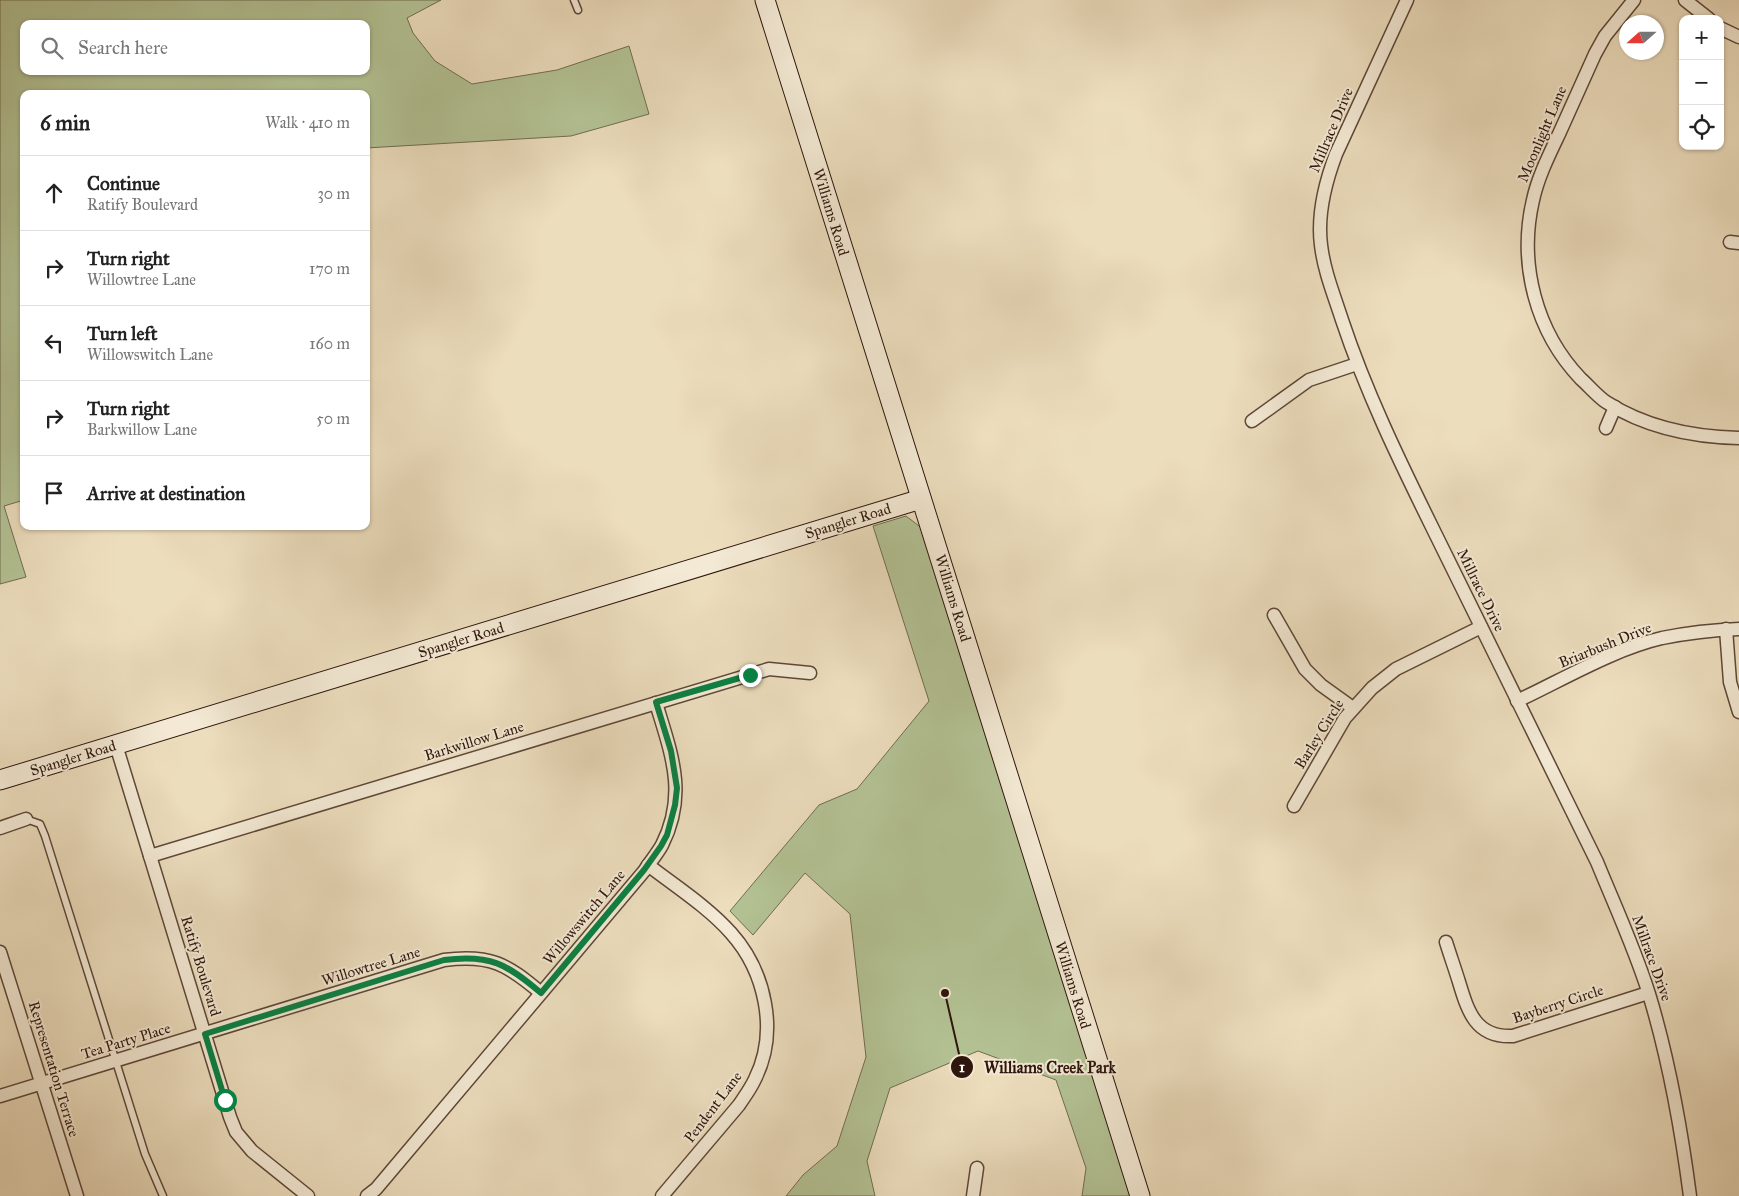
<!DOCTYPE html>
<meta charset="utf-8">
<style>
body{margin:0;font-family:"IM FELL Great Primer",serif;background:#f2f2f2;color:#222}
.controls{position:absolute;right:15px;top:15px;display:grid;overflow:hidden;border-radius:10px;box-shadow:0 1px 4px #0004}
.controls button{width:45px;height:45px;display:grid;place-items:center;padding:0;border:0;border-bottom:1px solid #e0e0e0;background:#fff;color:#222;font:25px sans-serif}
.compass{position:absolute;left:1619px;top:15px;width:45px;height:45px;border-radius:50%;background:#fff;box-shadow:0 1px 4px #0004;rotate:249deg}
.stop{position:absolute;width:15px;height:15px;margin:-11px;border:4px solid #0b8043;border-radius:50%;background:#fff}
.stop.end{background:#0b8043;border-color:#fff;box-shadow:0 1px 5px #0008}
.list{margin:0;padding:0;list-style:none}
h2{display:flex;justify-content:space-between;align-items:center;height:65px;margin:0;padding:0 20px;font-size:21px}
h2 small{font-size:16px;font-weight:400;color:#767676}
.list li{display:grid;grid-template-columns:32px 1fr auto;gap:15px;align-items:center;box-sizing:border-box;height:75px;padding:0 20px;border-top:1px solid #e0e0e0}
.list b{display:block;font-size:19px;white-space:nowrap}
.list p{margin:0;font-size:16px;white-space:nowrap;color:#767676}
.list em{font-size:16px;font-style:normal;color:#767676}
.icon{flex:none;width:28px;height:28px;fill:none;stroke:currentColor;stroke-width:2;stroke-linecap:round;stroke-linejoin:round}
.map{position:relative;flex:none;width:1739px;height:1196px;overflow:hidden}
.search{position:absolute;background:#fff;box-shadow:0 1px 4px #0004;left:20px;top:20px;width:350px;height:55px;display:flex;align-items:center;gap:12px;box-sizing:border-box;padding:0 18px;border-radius:10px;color:#767676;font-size:19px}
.panel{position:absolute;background:#fff;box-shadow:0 1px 4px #0004;left:20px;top:90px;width:350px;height:440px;border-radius:10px}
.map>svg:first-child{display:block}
</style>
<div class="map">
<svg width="1739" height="1196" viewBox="0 0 1739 1196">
<rect width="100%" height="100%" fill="#ecddbd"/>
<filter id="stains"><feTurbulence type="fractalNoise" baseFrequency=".004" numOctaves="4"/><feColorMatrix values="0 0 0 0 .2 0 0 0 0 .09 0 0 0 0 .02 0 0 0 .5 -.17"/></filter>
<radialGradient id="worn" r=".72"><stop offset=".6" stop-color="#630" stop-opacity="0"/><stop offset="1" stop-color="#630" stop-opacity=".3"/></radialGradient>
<!-- green -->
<g fill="#b3c294" stroke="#706c50" fill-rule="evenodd">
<path d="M0,0H441L407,18L413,33L435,61L472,84L557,70L629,46L649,114L571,136L366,148V94H24V500L4,506L26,577L0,584ZM24,24H366V71H24Z"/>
<polygon points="906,516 923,529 1131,1196 1082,1196 1086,1168 1056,1080 978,1051 890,1088 867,1161 875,1196 786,1196 803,1175 837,1146 866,1057 850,914 805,873 753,935 730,911 819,805 857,789 929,701 873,526"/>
</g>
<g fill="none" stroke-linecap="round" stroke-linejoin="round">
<defs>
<g id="lane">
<polyline points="574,0 578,10"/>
<polyline points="26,819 40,824 45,836 145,1154 163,1196"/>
</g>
<g id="street">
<path d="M1407,0L1336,154C1325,183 1317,214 1321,245C1324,271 1334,295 1342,320C1366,392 1399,460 1433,529C1487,640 1542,751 1597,862C1615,906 1635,949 1649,994C1669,1060 1681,1127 1690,1196"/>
<path d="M1634,0L1605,36L1595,54C1583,81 1571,107 1559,134C1549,155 1538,177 1533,200C1518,264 1536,332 1581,379C1589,386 1597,396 1606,402C1645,427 1693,437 1739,438"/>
<polyline points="1685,0 1709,19"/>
<polyline points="1720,28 1739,37"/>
<polyline points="1730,242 1739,243"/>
<polyline points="1252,421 1309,380 1357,364"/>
<polyline points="1606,428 1615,407"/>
<polyline points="1274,615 1305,669 1321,685 1353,708"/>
<polyline points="1726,629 1730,682 1739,712"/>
<path d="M1517,701C1562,680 1614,649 1662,638C1687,633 1713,630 1739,629"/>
<polyline points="116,745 230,1117 236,1132 252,1151 308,1196"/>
<polyline points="1294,806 1345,718 1372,688 1396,669 1481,627"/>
<polyline points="0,828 26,819"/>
<polyline points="150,856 769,669 810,673"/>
<path d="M648,865C675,886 708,907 731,933C765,971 779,1031 755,1079C751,1088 745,1096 739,1105L662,1196"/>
<path d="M1446,942C1450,955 1455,969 1459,982C1468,1012 1476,1038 1513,1036L1648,993"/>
<polyline points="0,952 77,1196"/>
<path d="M0,1096L444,960C490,954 507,964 541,993"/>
<path d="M367,1196L376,1189L645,870C650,862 657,854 662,845C688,794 671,753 656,703"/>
<polyline points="973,1196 977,1168"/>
</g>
<g id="secondary">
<polyline points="765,0 1140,1196"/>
<polyline points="0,780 921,499"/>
</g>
</defs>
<!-- lane casing -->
<use href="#lane" stroke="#5e4738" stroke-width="9"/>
<!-- street casing -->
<use href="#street" stroke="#5e4738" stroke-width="15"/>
<!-- secondary casing -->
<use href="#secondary" stroke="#2e150c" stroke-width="21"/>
<!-- lane -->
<use href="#lane" stroke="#f3e9d4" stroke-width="6"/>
<!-- street -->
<use href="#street" stroke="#f3e9d4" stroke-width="12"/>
<!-- secondary -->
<use href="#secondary" stroke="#f3e9d4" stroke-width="19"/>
</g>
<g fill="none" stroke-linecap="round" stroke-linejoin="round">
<!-- route -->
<path stroke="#0b8043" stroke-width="6" d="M225,1100L205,1034L444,960C490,954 507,964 541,993L644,870L661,846L667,835L675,805L677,788L671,751L656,702L750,675"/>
</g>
<g text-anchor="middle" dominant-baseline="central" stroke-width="4" stroke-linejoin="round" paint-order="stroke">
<!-- street labels -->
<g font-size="15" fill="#2e150c" stroke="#f3e9d4">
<text transform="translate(1331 130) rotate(-67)">Millrace Drive</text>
<text transform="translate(1542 134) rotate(-67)">Moonlight Lane</text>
<text transform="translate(831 212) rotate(73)">Williams Road</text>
<text transform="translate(848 521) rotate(-17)">Spangler Road</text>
<text transform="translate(1481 590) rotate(64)">Millrace Drive</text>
<text transform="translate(953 598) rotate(73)">Williams Road</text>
<text transform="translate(461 640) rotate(-17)">Spangler Road</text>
<text transform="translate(1605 645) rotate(-22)">Briarbush Drive</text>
<text transform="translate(1319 734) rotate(-58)">Barley Circle</text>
<text transform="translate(474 741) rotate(-17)">Barkwillow Lane</text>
<text transform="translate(73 758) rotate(-17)">Spangler Road</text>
<text transform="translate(584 917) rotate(-50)">Willowswitch Lane</text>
<text transform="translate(1652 958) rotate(70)">Millrace Drive</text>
<text transform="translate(201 966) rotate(73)">Ratify Boulevard</text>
<text transform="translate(371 966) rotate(-17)">Willowtree Lane</text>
<text transform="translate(1073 985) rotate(73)">Williams Road</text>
<text transform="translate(1558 1004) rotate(-18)">Bayberry Circle</text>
<text transform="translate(126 1041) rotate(-17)">Tea Party Place</text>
<text transform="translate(54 1069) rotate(73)">Representation Terrace</text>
<text transform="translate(713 1107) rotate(-53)">Pendent Lane</text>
</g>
</g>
<!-- callouts -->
<path fill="none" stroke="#2e150c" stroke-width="2" d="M945 993L962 1067"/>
<g fill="#2e150c" stroke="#f3e9d4" stroke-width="2">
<circle cx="945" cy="993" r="5"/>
<circle cx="962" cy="1067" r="12"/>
</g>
<g font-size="15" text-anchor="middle" font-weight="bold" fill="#fff">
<text x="962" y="1072">1</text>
</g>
<g font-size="16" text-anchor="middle" font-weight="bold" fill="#2e150c" stroke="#f3e9d4" stroke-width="4" stroke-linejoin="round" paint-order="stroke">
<text x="1050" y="1073">Williams Creek Park</text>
</g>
<rect width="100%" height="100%" filter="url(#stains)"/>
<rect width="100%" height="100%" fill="url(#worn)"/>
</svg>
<div class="controls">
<button>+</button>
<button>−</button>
<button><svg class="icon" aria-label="locate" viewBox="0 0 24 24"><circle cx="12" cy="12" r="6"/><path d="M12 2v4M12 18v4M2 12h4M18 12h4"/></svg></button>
</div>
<svg class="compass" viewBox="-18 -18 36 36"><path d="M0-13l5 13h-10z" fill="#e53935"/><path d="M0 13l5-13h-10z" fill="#767676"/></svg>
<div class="stop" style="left:225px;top:1100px"></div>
<div class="stop end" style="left:750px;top:675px"></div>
<div class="search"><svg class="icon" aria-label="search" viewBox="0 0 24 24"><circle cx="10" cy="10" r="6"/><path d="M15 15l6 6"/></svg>Search here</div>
<section class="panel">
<h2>6 min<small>Walk · 410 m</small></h2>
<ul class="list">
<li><svg class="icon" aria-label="ahead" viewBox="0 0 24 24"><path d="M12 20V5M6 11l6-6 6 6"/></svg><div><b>Continue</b><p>Ratify Boulevard</p></div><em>30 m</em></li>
<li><svg class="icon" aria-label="right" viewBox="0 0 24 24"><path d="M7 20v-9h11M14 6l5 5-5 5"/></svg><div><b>Turn right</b><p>Willowtree Lane</p></div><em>170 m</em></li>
<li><svg class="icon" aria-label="left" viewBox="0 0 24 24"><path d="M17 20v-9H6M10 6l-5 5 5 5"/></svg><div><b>Turn left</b><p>Willowswitch Lane</p></div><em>160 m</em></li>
<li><svg class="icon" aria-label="right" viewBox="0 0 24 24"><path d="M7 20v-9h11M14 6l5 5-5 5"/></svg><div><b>Turn right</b><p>Barkwillow Lane</p></div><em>50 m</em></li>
<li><svg class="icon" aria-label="arrive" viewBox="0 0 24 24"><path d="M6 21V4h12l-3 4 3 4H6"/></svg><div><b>Arrive at destination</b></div></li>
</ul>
</section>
</div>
